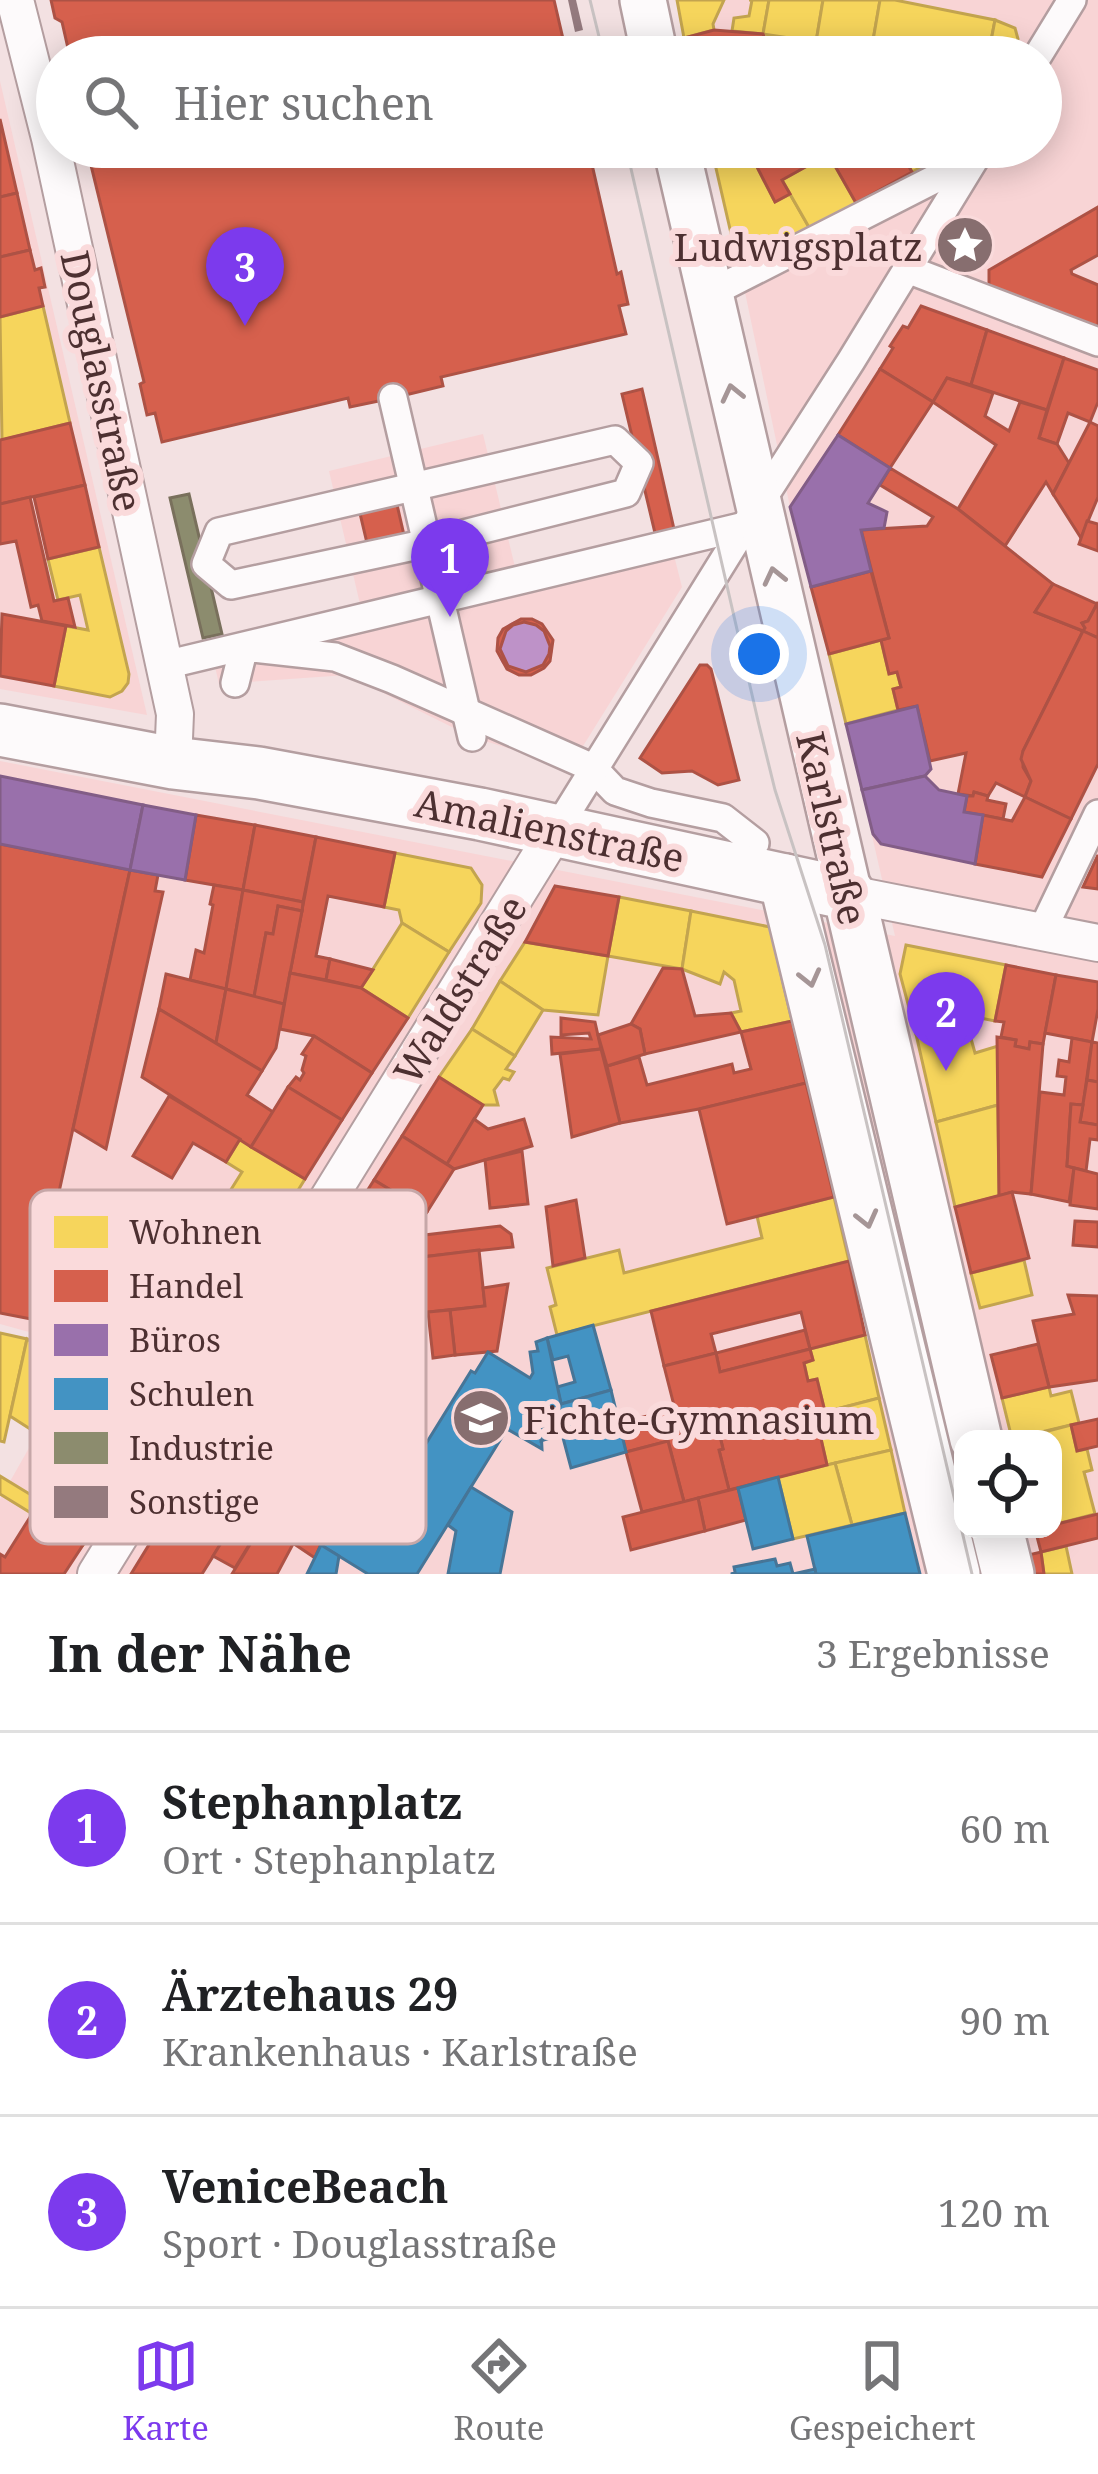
<!DOCTYPE html>
<html lang="de">
<meta charset="utf-8">
<style>
body{margin:0;font-family:"Noto Serif",serif;background:#f6f6f6;color:#202124}
.controls{position:absolute;right:36px;bottom:36px;display:grid;overflow:hidden;border-radius:24px;box-shadow:0 6px 30px #0003}
.controls button{width:108px;height:108px;display:grid;place-items:center;padding:0;border:0;border-bottom:3px solid #e0e0e0;background:#fff;color:#202124;font:60px sans-serif}
.you{position:absolute;left:759px;top:654px;width:42px;height:42px;margin:-30px;border:9px solid #fff;border-radius:50%;background:#1a73e8;box-shadow:0 0 0 18px #1a73e833}
.badge{display:grid;place-items:center;width:78px;height:78px;border-radius:50%;background:#7c3aed;color:#fff;font-size:39px;font-weight:700}
.pin{position:absolute;translate:-50% -99px;filter:drop-shadow(0 3px 6px #0008)}
.pin::after{content:'';position:absolute;top:63px;width:42px;height:36px;background:inherit;clip-path:polygon(0 0,100% 0,50% 100%)}
.list{margin:0;padding:0;list-style:none}
h2{display:flex;justify-content:space-between;align-items:center;height:156px;margin:0;padding:0 48px;font-size:51px}
h2 small{font-size:39px;font-weight:400;color:#757577}
.list li{display:grid;grid-template-columns:78px 1fr auto;gap:36px;align-items:center;box-sizing:border-box;height:192px;padding:0 48px;border-top:3px solid #e0e0e0}
.list b{display:block;font-size:45px;white-space:nowrap}
.list p{margin:0;font-size:39px;white-space:nowrap;color:#757577}
.list em{font-size:39px;font-style:normal;color:#757577}
.icon{flex:none;width:66px;height:66px;fill:none;stroke:currentColor;stroke-width:2;stroke-linecap:round;stroke-linejoin:round}
.map{position:relative;flex:none;width:1098px;height:1574px;overflow:hidden}
.search{position:absolute;background:#fff;box-shadow:0 6px 30px #0003;left:36px;right:36px;top:36px;height:132px;display:flex;align-items:center;gap:30px;box-sizing:border-box;padding:0 42px;border-radius:66px;color:#757577;font-size:45px}
.sheet{height:732px;background:#fff}
nav{display:flex;justify-content:space-around;align-items:center;box-sizing:border-box;height:168px;border-top:3px solid #e0e0e0;background:#fff;font-size:33px;color:#757577}
nav a{display:grid;justify-items:center;gap:6px}
nav .on{color:#7c3aed}
.map>svg:first-child{display:block}
</style>
<div class="map">
<svg width="1098" height="1574" viewBox="0 0 1098 1574">
<rect width="100%" height="100%" fill="#f3e1e2"/>
<!-- built -->
<g fill="#f8d4d5" fill-rule="evenodd">
<path d="M677,0H1098V1574H0V1499L75,1367L29,1332L0,1324V761L895,936L854,757L790,507L742,278L711,147H1041V57H689ZM963,1439H1053V1529H963Z"/>
<polygon points="0,81 147,715 0,689"/>
<polygon points="483,434 515,567 668,532 682,587 570,767 472,737 347,675 219,684 209,640 360,604 329,471"/>
</g>
<!-- water -->
<circle fill="#be92c8" cx="525" cy="647" r="28"/>
<!-- homes -->
<g fill="#f6d55c" stroke="#c3a44f" stroke-width="3">
<polygon points="677,0 724,0 713,24 714,30 684,38"/>
<polygon points="749,0 769,0 763,34 732,31 734,18 749,16 752,0"/>
<polygon points="769,0 823,0 816,42 763,34"/>
<polygon points="823,0 880,0 871,52 816,42"/>
<polygon points="880,0 895,0 995,20 991,41 1013,54 1011,57 936,57 937,54 917,52 916,57 894,57 871,52"/>
<polygon points="995,20 1015,28 1018,39 1013,54 991,41"/>
<polygon points="730,147 771,147 776,157 757,167 775,202 790,194 810,229 751,261 736,255 712,151"/>
<polygon points="898,147 957,147 953,154 949,152 912,172"/>
<polygon points="826,150 856,203 810,229 782,180 809,165 806,160"/>
<polygon points="43,306 70,423 2,440 0,317"/>
<polygon points="99,547 129,674 128,683 122,691 110,697 54,686 66,626 88,630 80,595 58,600 48,559"/>
<polygon points="881,640 889,674 897,672 901,687 893,689 898,710 846,724 829,654"/>
<polygon points="395,853 471,868 482,885 481,903 449,952 402,923 399,910 384,907"/>
<polygon points="619,897 691,911 682,969 608,956"/>
<polygon points="691,911 770,927 792,1021 741,1032 731,1013 741,1011 734,980 724,972 720,984 682,969"/>
<polygon points="402,923 449,952 408,1018 361,988"/>
<polygon points="525,942 608,956 598,1015 543,1010 500,981"/>
<polygon points="906,945 1006,965 995,1021 951,1012 954,1025 916,1034 900,974"/>
<polygon points="500,981 543,1010 515,1056 472,1029"/>
<polygon points="954,1025 958,1039 970,1035 975,1053 998,1046 998,1105 936,1122 916,1034"/>
<polygon points="472,1029 515,1056 506,1069 514,1072 509,1080 503,1078 494,1090 498,1105 483,1105 439,1077"/>
<polygon points="998,1105 999,1196 955,1207 936,1122"/>
<polygon points="240,1139 305,1179 269,1237 220,1207 242,1172 226,1162"/>
<polygon points="834,1197 849,1261 557,1335 550,1307 556,1305 547,1268 619,1250 624,1273 762,1238 757,1216"/>
<polygon points="1024,1260 1032,1295 980,1308 971,1273"/>
<polygon points="0,1333 27,1339 4,1442 0,1441"/>
<polygon points="865,1335 879,1398 825,1412 817,1379 808,1381 804,1363 813,1360 810,1349"/>
<polygon points="27,1339 69,1366 55,1389 45,1384 42,1406 55,1414 41,1436 10,1416"/>
<polygon points="1049,1387 1051,1396 1071,1391 1079,1423 1012,1439 1002,1398"/>
<polygon points="879,1398 891,1450 827,1465 819,1430 829,1428 825,1412"/>
<polygon points="1071,1425 1077,1451 1087,1449 1092,1470 1084,1472 1095,1514 1053,1525 1053,1439 1017,1439"/>
<polygon points="54,1445 120,1485 83,1545 0,1494 0,1476 41,1501 56,1476 41,1466"/>
<polygon points="891,1450 905,1513 852,1525 835,1463"/>
<polygon points="835,1463 852,1525 793,1539 778,1477"/>
<polygon points="1066,1546 1072,1574 1044,1574 1041,1552"/>
</g>
<!-- shops -->
<g fill="#d6604d" stroke="#ad5245" stroke-width="3" fill-rule="evenodd">
<polygon points="51,0 554,0 564,43 567,42 570,57 70,57 62,22 55,18"/>
<polygon points="714,30 763,34 767,45 746,51 748,57 689,57 684,38"/>
<polygon points="796,40 816,42 820,57 793,57"/>
<polygon points="816,42 871,52 871,57 820,57"/>
<polygon points="0,119 17,193 0,197"/>
<polygon points="91,147 588,147 617,274 621,272 628,304 619,306 626,334 441,377 443,386 393,398 350,407 348,398 162,442 155,413 147,415 140,384 144,382 88,153 92,152"/>
<polygon points="771,147 831,147 806,160 809,165 782,180 790,194 775,202 757,167 776,157"/>
<polygon points="831,147 898,147 912,172 856,203 826,150"/>
<polygon points="17,193 30,250 0,257 0,197"/>
<polygon points="1098,207 1098,255 1071,270 1072,274 1098,285 1098,327 989,288 989,270"/>
<polygon points="30,250 35,270 41,268 45,287 39,288 43,306 0,317 0,257"/>
<polygon points="921,306 987,330 971,385 947,378 933,402 880,369 893,348 890,346 903,326 908,328"/>
<polygon points="987,330 1064,358 1047,410 971,385"/>
<polygon points="1064,358 1098,370 1098,402 1090,422 1068,413 1057,444 1039,438"/>
<polygon points="880,369 933,402 890,468 838,435"/>
<polygon points="947,378 993,393 985,416 1009,431 1020,402 1047,410 1039,438 1057,444 1069,463 1053,494 1046,482 1005,546 958,509 996,445 933,402"/>
<polygon points="642,389 674,529 655,533 622,394"/>
<polygon points="1090,422 1098,426 1098,497 1081,538 1053,494"/>
<polygon points="70,423 85,485 0,504 0,440"/>
<polygon points="890,468 958,509 1053,584 1035,612 1083,631 1023,751 1023,767 1031,781 1025,797 996,783 988,796 974,792 973,796 958,794 966,753 930,761 917,706 898,710 893,689 901,687 897,672 889,674 881,640 889,638 861,530 927,526 933,517 880,485"/>
<polygon points="85,485 99,547 48,559 34,497"/>
<polygon points="395,496 404,535 367,543 358,505"/>
<polygon points="30,497 54,601 68,598 75,627 42,621 38,605 31,607 16,541 0,544 0,504"/>
<polygon points="1087,521 1098,524 1098,551 1079,544"/>
<polygon points="871,571 889,638 829,654 811,587"/>
<polygon points="1053,584 1097,604 1088,621 1082,623 1085,628 1083,631 1035,612"/>
<polygon points="1098,602 1098,638 1083,631 1085,628 1082,623 1088,621"/>
<polygon points="2,614 66,626 54,686 0,676"/>
<path d="M521,619H532L542,624L553,640L550,661L544,668L531,675H519L507,669L497,651L498,638L503,629ZM524,622L536,625L544,631L550,646L549,654L543,665L526,672L508,666L500,649L506,631L513,625Z"/>
<polygon points="1083,631 1098,638 1098,764 1071,819 1025,797 1031,781 1021,759 1023,751"/>
<polygon points="700,665 707,665 711,669 739,780 718,785 692,771 662,773 640,758"/>
<polygon points="974,792 988,796 987,800 1006,804 1003,819 964,812 967,796 973,796"/>
<polygon points="1025,797 1071,819 1042,877 975,864 983,815 1012,821"/>
<polygon points="196,815 255,825 243,890 185,880"/>
<polygon points="255,825 316,837 303,902 243,890"/>
<polygon points="316,837 395,853 384,907 328,896 316,956 330,959 326,980 290,973"/>
<polygon points="0,844 130,870 31,1319 0,1313"/>
<polygon points="1098,855 1098,889 1083,887"/>
<polygon points="130,870 158,875 155,891 163,892 106,1149 73,1129"/>
<polygon points="214,885 243,890 226,989 190,980 196,950 204,953 213,905 210,904"/>
<polygon points="555,886 619,897 608,956 525,942"/>
<polygon points="243,890 303,902 302,911 278,906 273,934 266,933 254,997 226,989"/>
<polygon points="278,906 302,911 284,1004 254,997 266,933 273,934"/>
<polygon points="330,959 373,970 361,988 326,980"/>
<polygon points="1006,965 1056,975 1043,1044 1030,1042 1029,1049 1015,1046 1016,1040 1001,1037 1004,1022 995,1021"/>
<polygon points="663,968 682,969 695,1016 731,1013 741,1032 645,1054 640,1029 631,1024"/>
<polygon points="290,973 361,988 408,1018 372,1073 314,1036 280,1029"/>
<polygon points="166,974 226,989 216,1043 159,1009"/>
<polygon points="1056,975 1098,982 1098,1009 1092,1042 1045,1033"/>
<polygon points="226,989 284,1004 276,1048 262,1071 216,1043"/>
<polygon points="159,1009 262,1071 247,1095 273,1112 251,1147 142,1077"/>
<polygon points="561,1018 595,1022 601,1049 552,1054 551,1037 591,1039 589,1033 561,1035"/>
<polygon points="792,1021 806,1083 699,1109 620,1123 607,1066 639,1057 647,1085 732,1064 734,1073 751,1069 741,1032"/>
<polygon points="631,1024 640,1029 645,1054 607,1066 598,1035"/>
<polygon points="314,1036 372,1073 342,1120 288,1087 296,1077 300,1080 304,1073 302,1070 306,1056 302,1054"/>
<polygon points="997,1037 1016,1040 1015,1046 1029,1049 1030,1042 1043,1044 1031,1194 1012,1192 999,1196"/>
<polygon points="1072,1038 1092,1042 1083,1105 1071,1104 1067,1166 1074,1168 1069,1202 1031,1194 1040,1092 1064,1095 1066,1077 1057,1076 1059,1060 1069,1062"/>
<polygon points="1092,1042 1098,1043 1098,1082 1087,1080"/>
<polygon points="601,1049 620,1123 572,1137 560,1054"/>
<polygon points="439,1077 483,1105 447,1164 402,1136"/>
<polygon points="1087,1080 1098,1082 1098,1125 1080,1122"/>
<polygon points="806,1083 834,1197 727,1224 699,1109"/>
<polygon points="288,1087 342,1120 305,1179 251,1147"/>
<polygon points="169,1096 240,1139 226,1162 193,1143 172,1178 133,1156"/>
<polygon points="1071,1104 1083,1105 1080,1122 1098,1125 1098,1140 1090,1139 1086,1171 1067,1166"/>
<polygon points="474,1119 488,1129 524,1119 532,1146 454,1169 447,1164"/>
<polygon points="402,1136 454,1169 427,1212 374,1180"/>
<polygon points="522,1151 528,1204 490,1208 485,1160"/>
<polygon points="1074,1168 1098,1174 1098,1209 1070,1205"/>
<polygon points="374,1180 427,1212 393,1260 343,1229"/>
<polygon points="1012,1192 1029,1258 971,1273 955,1207"/>
<polygon points="576,1200 585,1258 553,1266 546,1207"/>
<polygon points="1075,1221 1098,1222 1098,1247 1073,1245"/>
<polygon points="500,1226 511,1234 513,1247 393,1260 408,1237"/>
<polygon points="479,1250 485,1306 400,1315 399,1308 403,1300 398,1260"/>
<polygon points="849,1261 865,1335 810,1349 801,1312 711,1334 716,1353 664,1366 651,1311"/>
<polygon points="508,1284 497,1351 455,1355 450,1310 485,1306 483,1288"/>
<polygon points="1068,1295 1098,1296 1098,1380 1049,1387 1033,1321 1074,1314"/>
<polygon points="450,1310 455,1355 433,1358 428,1312"/>
<polygon points="805,1330 810,1349 720,1372 716,1353"/>
<polygon points="1038,1344 1049,1387 1002,1398 991,1355"/>
<polygon points="810,1349 813,1360 804,1363 808,1381 817,1379 829,1428 819,1430 827,1465 729,1490 719,1450 723,1449 718,1428 682,1437 664,1366 716,1353 720,1372"/>
<polygon points="675,1409 682,1437 718,1428 723,1449 719,1450 729,1490 684,1502 668,1441 626,1452 619,1423"/>
<polygon points="1098,1419 1098,1446 1077,1451 1071,1425"/>
<polygon points="668,1441 684,1502 642,1512 626,1452"/>
<polygon points="185,1486 237,1518 202,1574 131,1574"/>
<polygon points="738,1488 746,1520 705,1531 698,1498"/>
<polygon points="250,1496 271,1509 235,1568 213,1556"/>
<polygon points="698,1498 705,1531 631,1550 623,1517"/>
<polygon points="300,1505 330,1522 315,1558 263,1523 271,1509 290,1521"/>
<polygon points="32,1514 83,1545 64,1574 0,1574 0,1554 5,1557"/>
<polygon points="1098,1514 1098,1538 1041,1552 1035,1529 1053,1529 1053,1525"/>
<polygon points="263,1523 293,1544 277,1574 232,1574"/>
<polygon points="1041,1552 1044,1574 1033,1574 1028,1555"/>
</g>
<!-- offices -->
<g fill="#9970ab" stroke="#825d86" stroke-width="3">
<polygon points="838,435 890,468 868,503 887,512 884,528 861,530 871,571 811,587 790,507"/>
<polygon points="917,706 931,769 925,776 862,790 846,724"/>
<polygon points="0,776 143,805 130,870 0,844"/>
<polygon points="925,776 939,790 967,796 964,812 983,815 975,864 881,844 873,834 862,790"/>
<polygon points="143,805 196,815 185,880 130,870"/>
</g>
<!-- schools -->
<g fill="#4393c3" stroke="#467597" stroke-width="3">
<polygon points="593,1325 611,1390 561,1404 557,1387 575,1382 568,1356 553,1360 547,1338"/>
<polygon points="547,1338 562,1408 553,1413 549,1424 541,1429 542,1449 507,1429 417,1574 368,1574 321,1545 330,1522 352,1483 388,1505 471,1371 475,1373 488,1352 530,1378 533,1373 530,1352 538,1351 536,1342"/>
<polygon points="611,1390 626,1452 571,1468 562,1434 541,1441 541,1429 549,1424 553,1413 558,1412 561,1404"/>
<polygon points="778,1477 793,1539 753,1549 738,1488"/>
<polygon points="471,1487 512,1512 500,1574 448,1574 456,1531 448,1525"/>
<polygon points="905,1513 920,1574 816,1574 807,1536"/>
<polygon points="321,1545 339,1556 336,1574 307,1574"/>
<polygon points="775,1559 777,1566 790,1563 793,1574 815,1569 816,1574 731,1574 735,1572 734,1567"/>
</g>
<!-- industry -->
<polygon fill="#8c8c6e" stroke="#79705c" stroke-width="3" points="189,494 222,634 203,638 170,498"/>
<!-- building -->
<polygon fill="#947a7e" points="568,0 576,0 583,30 575,32"/>
<g fill="none" stroke-linecap="round" stroke-linejoin="round">
<defs>
<g id="pedestrian">
<polyline points="1037,57 1072,0"/>
<polyline points="907,269 1098,342"/>
<polyline points="709,294 970,161"/>
<polyline points="393,398 472,737"/>
<polygon points="615,440 639,463 626,493 428,543 231,585 206,564 219,532"/>
<polyline points="165,665 745,526"/>
<polyline points="235,683 244,647 335,657 392,679 593,768 615,791 651,803 723,818 755,843"/>
<polyline points="555,832 745,526 851,361 982,147"/>
<polyline points="1041,933 1098,814"/>
</g>
<g id="minor">
<polyline points="15,0 50,138 175,714 173,763"/>
<polyline points="849,894 1098,943"/>
<polyline points="96,1574 555,832"/>
</g>
<g id="tertiary">
<polyline points="643,0 655,57"/>
<polyline points="676,147 849,894"/>
</g>
<g id="secondary">
<polyline points="0,730 173,763 259,773 480,814 849,894 976,1439"/>
<polyline points="785,880 954,1574"/>
<polyline points="997,1529 1008,1574"/>
</g>
</defs>
<!-- pedestrian casing -->
<use href="#pedestrian" stroke="#b49ea0" stroke-width="32"/>
<!-- minor casing -->
<use href="#minor" stroke="#b49ea0" stroke-width="40"/>
<!-- tertiary casing -->
<use href="#tertiary" stroke="#b49ea0" stroke-width="50"/>
<!-- secondary casing -->
<use href="#secondary" stroke="#b49ea0" stroke-width="56"/>
<!-- pedestrian -->
<use href="#pedestrian" stroke="#fdfafb" stroke-width="27"/>
<!-- minor -->
<use href="#minor" stroke="#fdfafb" stroke-width="36"/>
<!-- tertiary -->
<use href="#tertiary" stroke="#fdfafb" stroke-width="45"/>
<!-- secondary -->
<use href="#secondary" stroke="#fdfafb" stroke-width="51"/>
<!-- tram -->
<g stroke="#c8c2c2" stroke-width="3">
<polyline points="590,0 604,57"/>
<polyline points="626,147 759,725 775,790 825,945 972,1574"/>
</g>
</g>
<!-- one-way arrows -->
<defs><path id="oneway-chevron" d="M-2-3.5L2.5 0L-2 3.5" fill="none" stroke-width="1.6" stroke-linecap="round" stroke-linejoin="round" transform="scale(3)"/></defs>
<g stroke="#a59596">
<use href="#oneway-chevron" transform="translate(732 393) rotate(-103)"/>
<use href="#oneway-chevron" transform="translate(774 576) rotate(-103)"/>
<use href="#oneway-chevron" transform="translate(810 978) rotate(76)"/>
<use href="#oneway-chevron" transform="translate(867 1219) rotate(76)"/>
</g>
<!-- icons -->
<defs>
<symbol id="sight-disc" viewBox="-11 -11 22 22"><circle r="9.5" fill="#876e6f" stroke="#fadadb"/><path d="M0-6L1.8-2.2L6-1.7L2.9 1.2L3.7 5.4L0 3.3L-3.7 5.4L-2.9 1.2L-6-1.7L-1.8-2.2Z" fill="#fff"/></symbol>
<symbol id="school-disc" viewBox="-11 -11 22 22"><circle r="9.5" fill="#876e6f" stroke="#fadadb"/><path d="M0-5L7-2L0 1L-7-2ZM-4 1L0 2.5L4 1V4Q0 6-4 4Z" fill="#fff"/></symbol>
</defs>
<g fill-rule="evenodd">
<use href="#sight-disc" x="932" y="212" width="66" height="66"/>
<use href="#school-disc" x="448" y="1385" width="66" height="66"/>
</g>
<g text-anchor="middle" dominant-baseline="central" stroke-width="12" stroke-linejoin="round" paint-order="stroke">
<!-- poi labels -->
<g font-size="39" fill="#4d3031" stroke="#fadadb" text-anchor="end">
<text x="923" y="245">Ludwigsplatz</text>
<text x="523" y="1418" text-anchor="start">Fichte-Gymnasium</text>
</g>
<!-- street labels -->
<g font-size="39" fill="#4d3031" stroke="#fadadb">
<text transform="translate(103 381) rotate(78)">Douglasstraße</text>
<text transform="translate(833 828) rotate(77)">Karlstraße</text>
<text transform="translate(550 829) rotate(12)">Amalienstraße</text>
<text transform="translate(459 989) rotate(-58)">Waldstraße</text>
</g>
</g>
<!-- legend -->
<rect x="30" y="1190" width="396" height="354" rx="18" fill="#fadadb" stroke="#c6a7a8" stroke-width="3"/>
<rect x="54" y="1216" width="54" height="32" fill="#f6d55c"/>
<rect x="54" y="1270" width="54" height="32" fill="#d6604d"/>
<rect x="54" y="1324" width="54" height="32" fill="#9970ab"/>
<rect x="54" y="1378" width="54" height="32" fill="#4393c3"/>
<rect x="54" y="1432" width="54" height="32" fill="#8c8c6e"/>
<rect x="54" y="1486" width="54" height="32" fill="#947a7e"/>
<g font-size="33" fill="#4d3031">
<text x="129" y="1244">Wohnen</text>
<text x="129" y="1298">Handel</text>
<text x="129" y="1352">Büros</text>
<text x="129" y="1406">Schulen</text>
<text x="129" y="1460">Industrie</text>
<text x="129" y="1514">Sonstige</text>
</g>
</svg>
<div class="controls">
<button><svg class="icon" aria-label="locate" viewBox="0 0 24 24"><circle cx="12" cy="12" r="6"/><path d="M12 2v4M12 18v4M2 12h4M18 12h4"/></svg></button>
</div>
<div class="you"></div>
<div class="pin badge" style="left:450px;top:617px">1</div>
<div class="pin badge" style="left:946px;top:1071px">2</div>
<div class="pin badge" style="left:245px;top:326px">3</div>
<div class="search"><svg class="icon" aria-label="search" viewBox="0 0 24 24"><circle cx="10" cy="10" r="6"/><path d="M15 15l6 6"/></svg>Hier suchen</div>
</div>
<section class="sheet">
<h2>In der Nähe<small>3 Ergebnisse</small></h2>
<ul class="list">
<li><span class="badge">1</span><div><b>Stephanplatz</b><p>Ort · Stephanplatz</p></div><em>60 m</em></li>
<li><span class="badge">2</span><div><b>Ärztehaus 29</b><p>Krankenhaus · Karlstraße</p></div><em>90 m</em></li>
<li><span class="badge">3</span><div><b>VeniceBeach</b><p>Sport · Douglasstraße</p></div><em>120 m</em></li>
</ul>
</section>
<nav>
<a class="on"><svg class="icon" aria-label="map" viewBox="0 0 24 24"><path d="M3 6l6-2 6 2 6-2v14l-6 2-6-2-6 2zM9 4v14M15 6v14"/></svg>Karte</a>
<a><svg class="icon" aria-label="directions" viewBox="0 0 24 24"><path d="M12 3l9 9-9 9-9-9zM9 14v-3h6M13 9l2 2-2 2"/></svg>Route</a>
<a><svg class="icon" aria-label="saved" viewBox="0 0 24 24"><path d="M7 4h10v16l-5-4-5 4z"/></svg>Gespeichert</a>
</nav>
